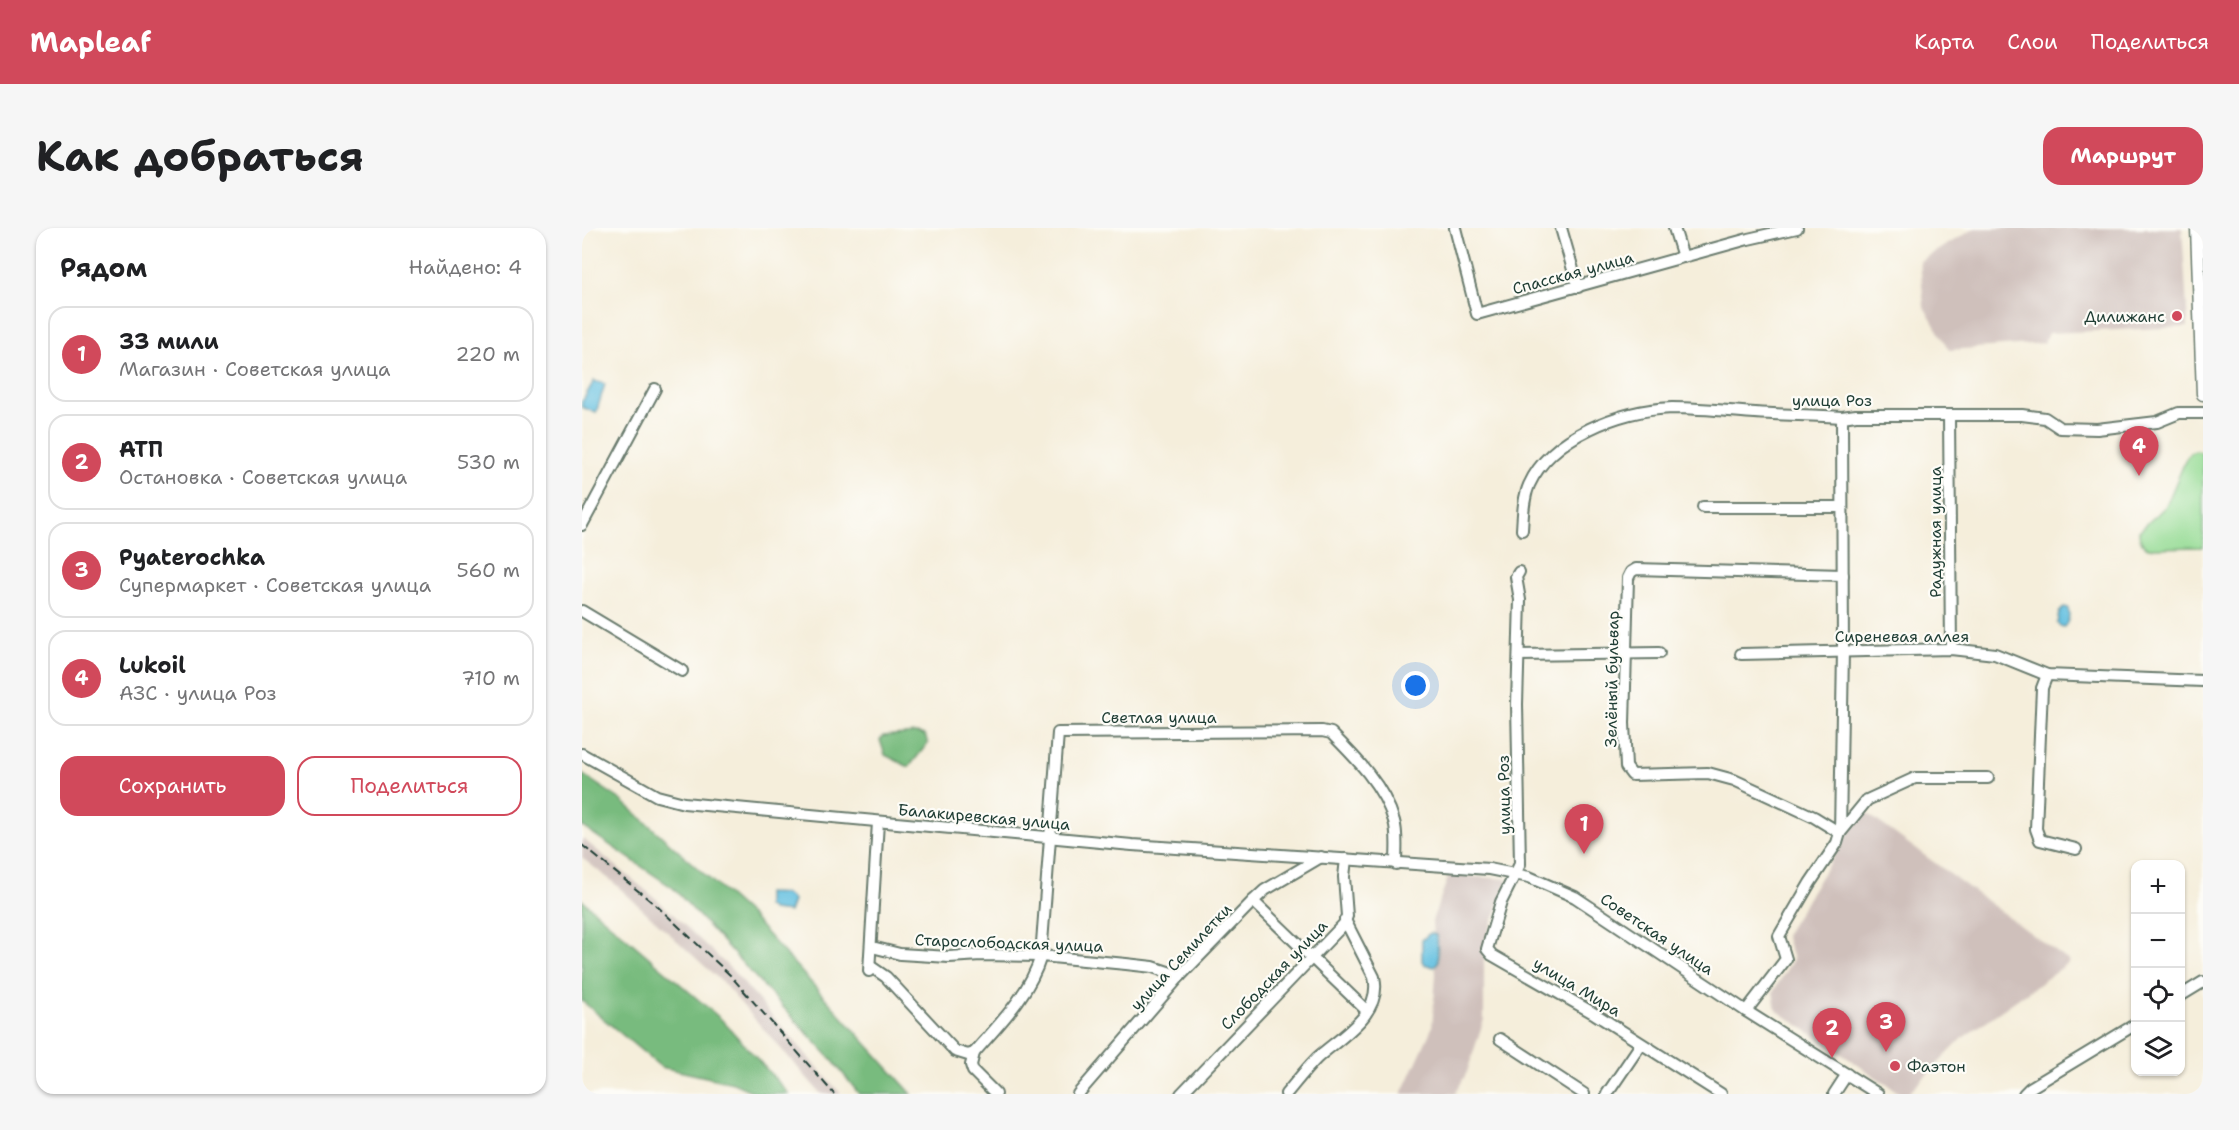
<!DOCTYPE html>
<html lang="ru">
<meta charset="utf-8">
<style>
body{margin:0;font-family:"Shantell Sans",sans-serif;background:#f6f6f6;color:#202124}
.controls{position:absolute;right:18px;bottom:18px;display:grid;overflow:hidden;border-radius:12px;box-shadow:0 2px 4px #0004}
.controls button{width:54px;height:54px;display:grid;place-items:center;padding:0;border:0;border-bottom:2px solid #e0e0e0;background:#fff;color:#202124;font:30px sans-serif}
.you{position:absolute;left:834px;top:458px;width:21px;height:21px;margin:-15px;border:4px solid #fff;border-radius:50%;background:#1a73e8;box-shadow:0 0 0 9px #1a73e833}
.badge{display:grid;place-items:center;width:39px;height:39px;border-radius:50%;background:#d1495b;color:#fff;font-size:20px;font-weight:700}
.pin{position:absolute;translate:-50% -50px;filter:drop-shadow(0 2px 3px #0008)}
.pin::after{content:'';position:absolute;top:32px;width:21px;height:18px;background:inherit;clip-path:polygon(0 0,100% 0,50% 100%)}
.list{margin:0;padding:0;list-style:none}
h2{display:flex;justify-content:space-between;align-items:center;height:78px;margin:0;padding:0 24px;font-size:26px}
h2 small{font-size:20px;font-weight:400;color:#757577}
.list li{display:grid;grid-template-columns:39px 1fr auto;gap:18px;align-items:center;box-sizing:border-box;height:96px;margin:0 12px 12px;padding:0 12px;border:2px solid #e0e0e0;border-radius:18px}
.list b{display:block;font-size:22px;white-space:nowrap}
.list p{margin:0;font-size:20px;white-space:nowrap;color:#757577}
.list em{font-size:20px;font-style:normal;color:#757577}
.actions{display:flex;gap:12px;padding:18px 24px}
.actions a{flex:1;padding:14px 0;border:2px solid #d1495b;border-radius:18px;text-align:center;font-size:21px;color:#d1495b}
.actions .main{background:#d1495b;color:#fff}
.icon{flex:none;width:33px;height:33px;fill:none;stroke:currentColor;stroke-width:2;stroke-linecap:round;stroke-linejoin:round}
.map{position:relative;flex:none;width:1621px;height:866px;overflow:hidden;border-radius:18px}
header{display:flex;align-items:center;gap:36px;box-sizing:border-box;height:84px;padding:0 30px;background:#d1495b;color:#fff}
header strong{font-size:28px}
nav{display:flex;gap:33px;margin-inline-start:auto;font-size:21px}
.intro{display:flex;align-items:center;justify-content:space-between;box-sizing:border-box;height:144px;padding:0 36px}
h1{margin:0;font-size:42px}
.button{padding:15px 27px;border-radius:18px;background:#d1495b;color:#fff;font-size:21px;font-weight:700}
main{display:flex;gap:36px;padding:0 36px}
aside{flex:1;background:#fff;border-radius:18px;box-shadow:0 2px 4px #0004}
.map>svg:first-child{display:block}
</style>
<header>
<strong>Mapleaf</strong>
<nav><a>Карта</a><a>Слои</a><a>Поделиться</a></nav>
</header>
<div class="intro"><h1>Как добраться</h1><a class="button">Маршрут</a></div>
<main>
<aside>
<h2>Рядом<small>Найдено: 4</small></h2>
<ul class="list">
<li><span class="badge">1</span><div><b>33 мили</b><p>Магазин · Советская улица</p></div><em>220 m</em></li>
<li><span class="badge">2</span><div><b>АТП</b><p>Остановка · Советская улица</p></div><em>530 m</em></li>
<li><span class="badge">3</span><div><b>Pyaterochka</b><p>Супермаркет · Советская улица</p></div><em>560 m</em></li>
<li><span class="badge">4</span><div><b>Lukoil</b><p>АЗС · улица Роз</p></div><em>710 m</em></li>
</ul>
<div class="actions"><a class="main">Сохранить</a><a>Поделиться</a></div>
</aside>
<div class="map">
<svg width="1621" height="866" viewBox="0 0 1621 866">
<rect width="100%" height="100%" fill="#fdfcf7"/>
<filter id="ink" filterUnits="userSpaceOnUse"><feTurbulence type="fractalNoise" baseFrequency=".0167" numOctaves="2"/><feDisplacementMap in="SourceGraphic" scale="12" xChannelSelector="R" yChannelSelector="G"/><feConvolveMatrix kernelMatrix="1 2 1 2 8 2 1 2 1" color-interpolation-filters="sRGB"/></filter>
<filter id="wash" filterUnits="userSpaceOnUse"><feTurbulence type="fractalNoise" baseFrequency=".008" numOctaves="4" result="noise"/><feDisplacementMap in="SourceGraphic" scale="24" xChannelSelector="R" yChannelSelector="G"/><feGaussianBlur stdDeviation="1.35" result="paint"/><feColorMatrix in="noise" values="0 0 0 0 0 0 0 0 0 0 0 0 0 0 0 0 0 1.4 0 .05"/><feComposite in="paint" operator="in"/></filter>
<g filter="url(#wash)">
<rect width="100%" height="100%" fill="#f5eedb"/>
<!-- industrial -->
<g fill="#cfc0bb">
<polygon points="1393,0 1600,0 1606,99 1466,105 1462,115 1367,122 1342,79 1338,33"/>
<polygon points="1282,583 1488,734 1382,809 1326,866 1319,866 1194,782 1191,764 1211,731 1203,707 1267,603"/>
<polygon points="0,610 78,674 151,743 259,866 239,866 140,754 32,655 0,630"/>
<polygon points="867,647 926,651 902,717 902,791 885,844 873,866 820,866 850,800 854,746 850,693"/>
</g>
<!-- green -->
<path fill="#95db94" stroke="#5a8c64" stroke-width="1.5" d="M1614,223L1619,224L1621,227V319L1566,320C1559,316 1557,311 1557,303L1584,278L1604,231L1608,225Z"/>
<!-- forest -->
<g fill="#78bb7e" stroke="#4c7c59" stroke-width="1.5">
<polygon points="334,505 343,507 346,515 327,539 303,527 298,512 301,508"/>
<polygon points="0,546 39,572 168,687 330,866 277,866 251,833 91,660 0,598"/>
<polygon points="0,672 139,791 207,866 176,866 151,855 79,839 0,773"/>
</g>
<!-- water -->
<g fill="#62bfe0" stroke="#407e8a" stroke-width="1.5">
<polygon points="12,153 23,156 14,185 0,179 0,174"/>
<path d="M1482,379L1486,380C1488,386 1487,394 1482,399L1478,398L1475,395L1477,385Z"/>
<path d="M185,665C195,666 205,663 211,673L207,684L190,682L185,678Z"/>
<polygon points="848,705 853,706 855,709 856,734 852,739 842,736 840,733 840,712"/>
</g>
</g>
<g filter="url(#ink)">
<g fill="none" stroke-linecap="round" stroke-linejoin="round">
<defs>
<g id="minor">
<polyline points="873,0 895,86 1166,11 1215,0"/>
<polyline points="979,0 996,59"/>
<polyline points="1092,0 1101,29"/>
<polyline points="1367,187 1369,421"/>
<polyline points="1121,279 1260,279"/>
<polyline points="0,297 73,161"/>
<path d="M940,302C941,287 941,271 947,257C969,208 1039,182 1090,180C1117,180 1146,183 1173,185C1202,187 1231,187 1260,189L1274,187H1440L1463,190L1478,200L1515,201L1575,194L1597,185H1621"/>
<polyline points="937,344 934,349 938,372 935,476 938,636 919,674 905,721 910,727 1013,786 1139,866"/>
<polyline points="1261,347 1054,341 1049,344 1046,350 1042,495 1044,539 1050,547 1126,545 1152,552 1232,589 1258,605 1285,572 1333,550 1406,550"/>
<polyline points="0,383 100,443"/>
<polyline points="1159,426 1369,421 1413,426 1465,447 1621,453"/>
<polyline points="937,427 1077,425"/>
<polyline points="1465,447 1460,460 1454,601 1458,612 1494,621"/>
<polyline points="0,526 75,568 102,575 550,617 907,641 947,649 993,669 1164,783 1296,866"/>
<polyline points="671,673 785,783"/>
<polyline points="290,719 318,726 367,729 399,727 459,728 544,736 571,739 598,748"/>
<polyline points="288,738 304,749 373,823 386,827 392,825 389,837 391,843 414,866"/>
<polyline points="287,743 296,594"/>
<polyline points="1598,768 1621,754"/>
<polyline points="1164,783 1204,731 1197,708 1228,655 1255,615 1258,605 1261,422 1260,189"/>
<polyline points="918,811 1002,866"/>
<path d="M392,825C418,795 447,767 459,728L476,505L740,503L749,505C774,530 802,558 812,593C816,606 814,622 814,636"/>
<polyline points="496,866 598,748 671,673 683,662 739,629"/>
<polyline points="599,866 762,696 765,688 762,649 764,631"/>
<path d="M704,866C714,854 724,841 735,830C758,809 801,786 792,749L763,692"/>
<polyline points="1025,866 1059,816"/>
<polyline points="1252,866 1265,846"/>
<polyline points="1442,866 1448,860 1554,796"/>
</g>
<polyline id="major" points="1615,0 1621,166"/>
</defs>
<!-- minor casing -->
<use href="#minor" stroke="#6a7b6e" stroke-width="14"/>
<!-- major casing -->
<use href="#major" stroke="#6a7b6e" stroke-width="15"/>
<!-- minor -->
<use href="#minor" stroke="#fff" stroke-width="10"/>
<!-- major -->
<use href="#major" stroke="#fff" stroke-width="12"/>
<!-- rail -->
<polyline stroke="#1f3d34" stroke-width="2" stroke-dasharray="9 4.5" stroke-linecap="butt" points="0,617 76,679 148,747 252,866"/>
</g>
</g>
<!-- markers -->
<g fill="#d1495b" stroke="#fdfcf7" stroke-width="2">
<circle cx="1595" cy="88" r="6"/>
<circle cx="1313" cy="838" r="6"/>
</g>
<g text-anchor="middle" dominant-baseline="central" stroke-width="4.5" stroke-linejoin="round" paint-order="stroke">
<!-- street labels -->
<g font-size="16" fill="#1f3d34" stroke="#fdfcf7">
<text transform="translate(991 45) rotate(-15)">Спасская улица</text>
<text x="1250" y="172">улица Роз</text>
<text transform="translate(1353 304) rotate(-90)">Радужная улица</text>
<text x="1320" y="408">Сиреневая аллея</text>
<text transform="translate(1030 451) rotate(-89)">Зелёный бульвар</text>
<text x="577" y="489">Светлая улица</text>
<text transform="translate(922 567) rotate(-91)">улица Роз</text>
<text transform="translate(402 589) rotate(5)">Балакиревская улица</text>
<text transform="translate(1075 706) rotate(34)">Советская улица</text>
<text transform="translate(427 715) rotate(2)">Старослободская улица</text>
<text transform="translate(599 729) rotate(-47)">улица Семилетки</text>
<text transform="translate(692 747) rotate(-46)">Слободская улица</text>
<text transform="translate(995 759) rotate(31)">улица Мира</text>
</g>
<!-- poi labels -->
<g font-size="16" fill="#1f3d34" stroke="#fdfcf7" text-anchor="end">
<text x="1583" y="88">Дилижанс</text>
<text x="1325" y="838" text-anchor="start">Фаэтон</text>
</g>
</g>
</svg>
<div class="controls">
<button>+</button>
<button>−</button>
<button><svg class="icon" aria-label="locate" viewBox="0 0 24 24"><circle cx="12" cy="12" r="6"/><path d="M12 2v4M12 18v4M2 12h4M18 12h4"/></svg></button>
<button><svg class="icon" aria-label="layers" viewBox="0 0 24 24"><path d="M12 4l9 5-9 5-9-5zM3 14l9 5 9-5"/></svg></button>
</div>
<div class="you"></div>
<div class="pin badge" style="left:1002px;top:626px">1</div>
<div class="pin badge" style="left:1250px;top:830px">2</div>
<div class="pin badge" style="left:1304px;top:824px">3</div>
<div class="pin badge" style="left:1557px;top:248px">4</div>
</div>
</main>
